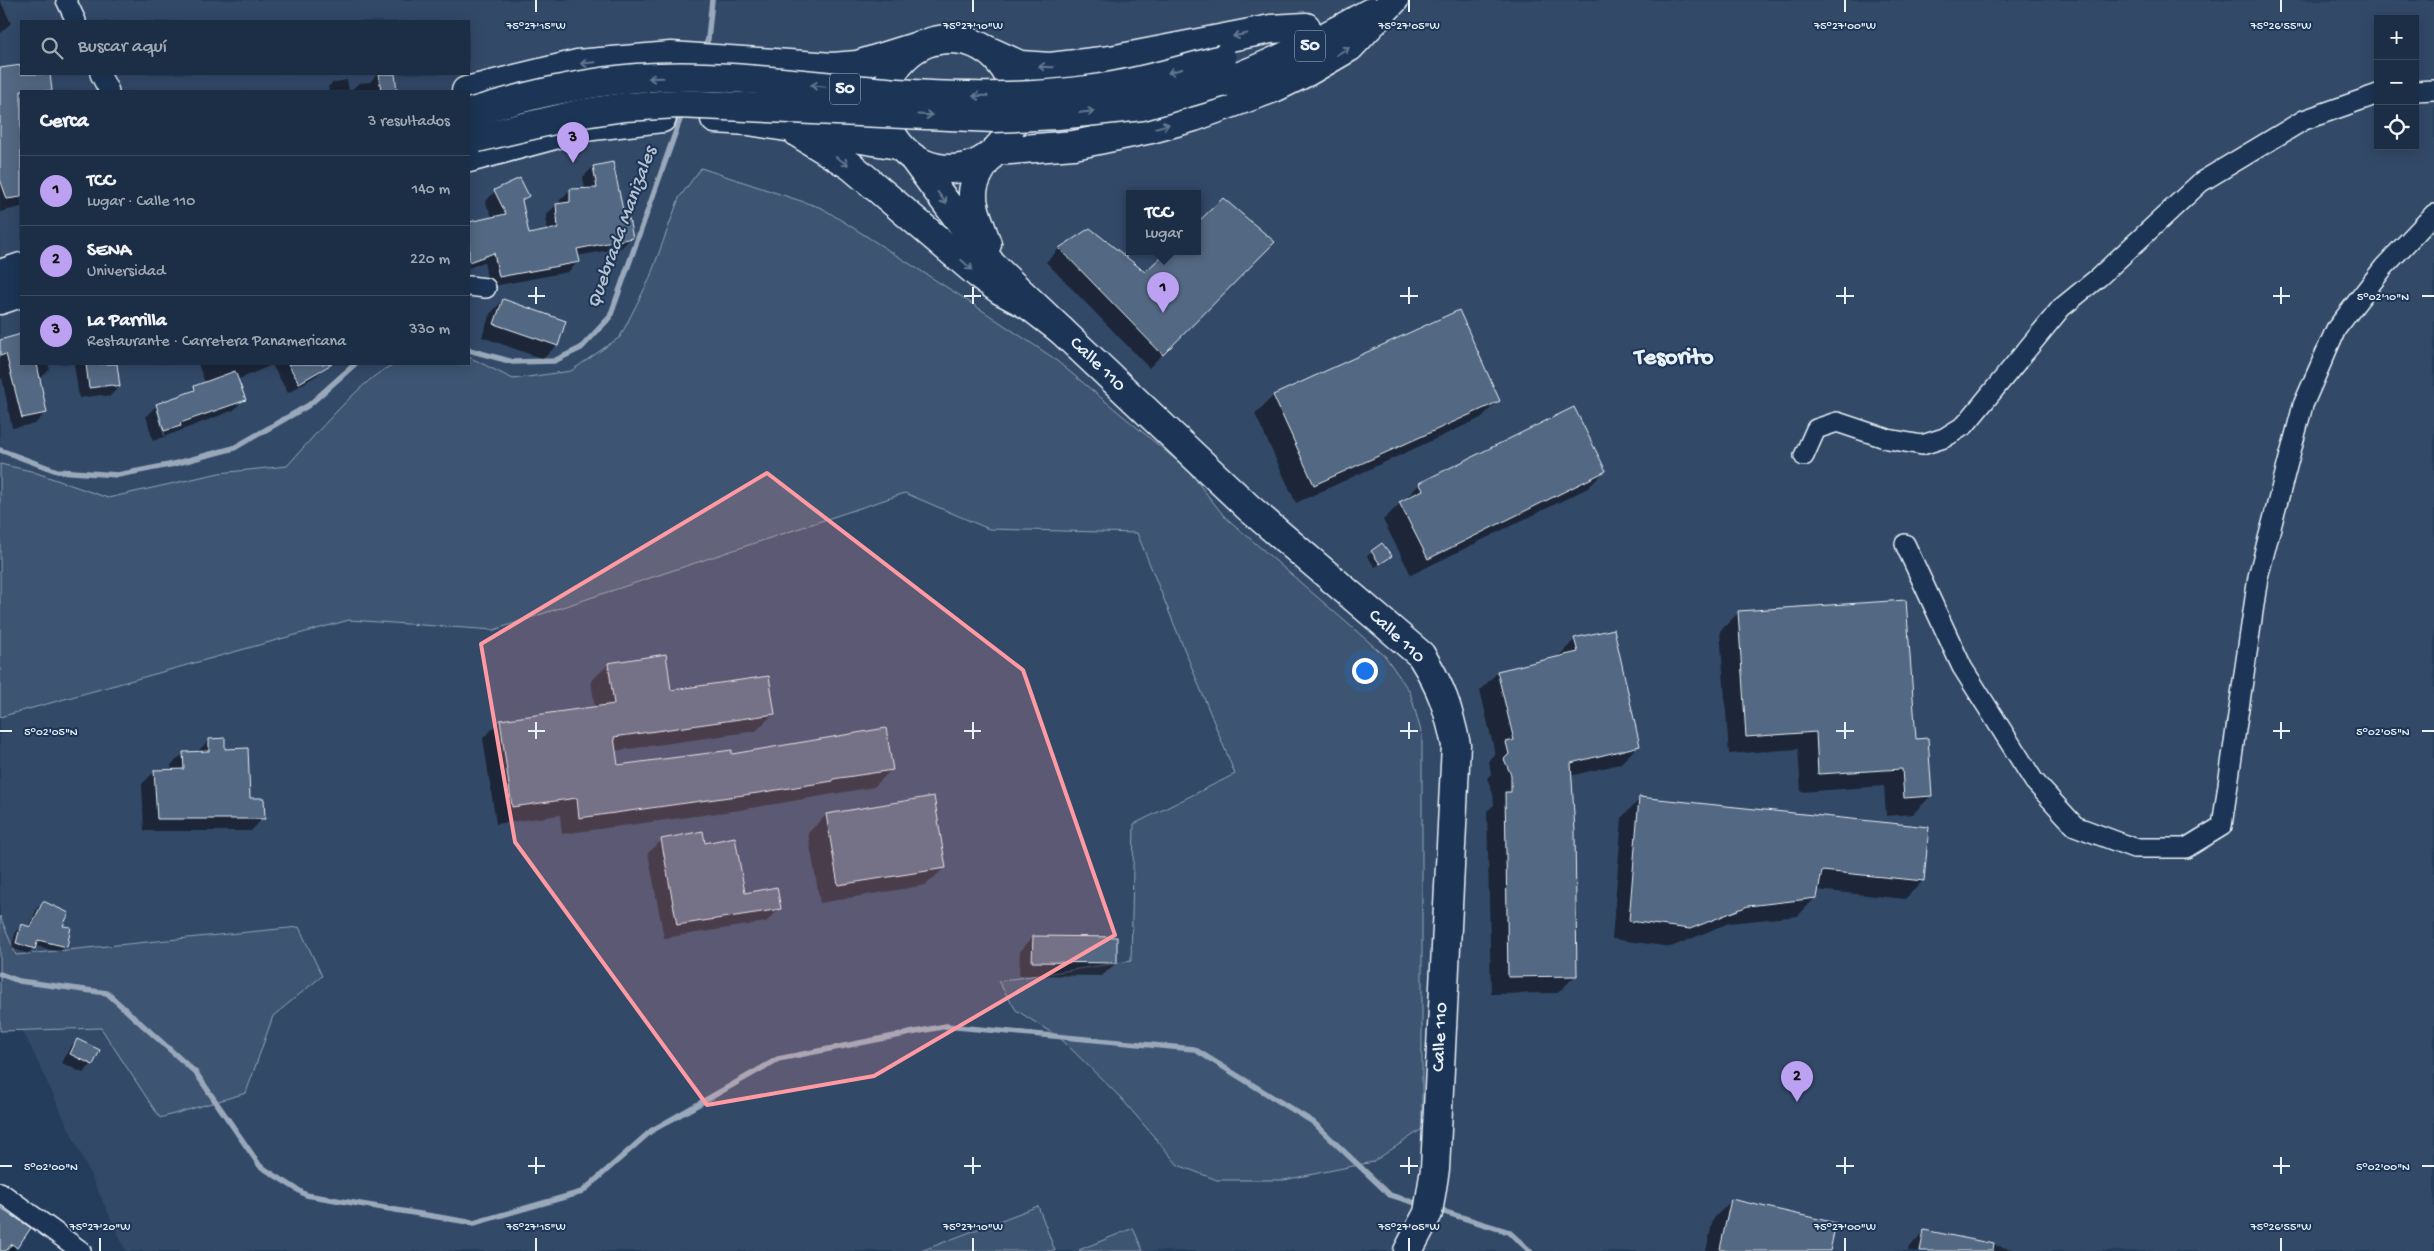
<!DOCTYPE html>
<html lang="es">
<meta charset="utf-8">
<style>
body{margin:0;font-family:"Gochi Hand",sans-serif;background:#293a51;color:#f1f3f6}
.controls{position:absolute;right:15px;top:15px;display:grid;overflow:hidden;border-radius:0px;box-shadow:0 2px 12px #0003}
.controls button{width:45px;height:45px;display:grid;place-items:center;padding:0;border:0;border-bottom:1px solid #3a4a5f;background:#1c2e46;color:#f1f3f6;font:25px sans-serif}
.you{position:absolute;left:1364px;top:670px;width:18px;height:18px;margin:-12px;border:4px solid #fff;border-radius:50%;background:#1a73e8;box-shadow:0 0 0 8px #1a73e833}
.badge{display:grid;place-items:center;width:32px;height:32px;border-radius:50%;background:#bca0f2;color:#111;font-size:16px;font-weight:700}
.pin{position:absolute;translate:-50% -41px;filter:drop-shadow(0 1px 2px #0008)}
.pin::after{content:'';position:absolute;top:26px;width:18px;height:15px;background:inherit;clip-path:polygon(0 0,100% 0,50% 100%)}
.popup{position:absolute;left:1126px;top:190px;width:75px;height:65px;box-sizing:border-box;display:grid;place-content:center;border-radius:0px;background:#1c2e46;filter:drop-shadow(0 1px 4px #0005);font-size:16px;white-space:nowrap;color:#a0a8b3}
.popup b{font-size:19px;color:#f1f3f6}
.popup::after{content:'';position:absolute;left:50%;top:100%;margin-left:-10px;border:10px solid transparent;border-top-color:#1c2e46}
.list{margin:0;padding:0;list-style:none}
h2{display:flex;justify-content:space-between;align-items:center;height:65px;margin:0;padding:0 20px;font-size:21px}
h2 small{font-size:16px;font-weight:400;color:#a0a8b3}
.list li{display:grid;grid-template-columns:32px 1fr auto;gap:15px;align-items:center;box-sizing:border-box;height:70px;padding:0 20px;border-top:1px solid #3a4a5f}
.list b{display:block;font-size:19px;white-space:nowrap}
.list p{margin:0;font-size:16px;white-space:nowrap;color:#a0a8b3}
.list em{font-size:16px;font-style:normal;color:#a0a8b3}
.icon{flex:none;width:28px;height:28px;fill:none;stroke:currentColor;stroke-width:2;stroke-linecap:round;stroke-linejoin:round}
.map{position:relative;flex:none;width:2434px;height:1251px;overflow:hidden}
.search{position:absolute;background:#1c2e46;box-shadow:0 2px 12px #0003;left:20px;top:20px;width:450px;height:55px;display:flex;align-items:center;gap:12px;box-sizing:border-box;padding:0 18px;border-radius:0px;color:#a0a8b3;font-size:19px}
.panel{position:absolute;background:#1c2e46;box-shadow:0 2px 12px #0003;left:20px;top:90px;width:450px;height:275px;border-radius:0px}
.map>svg:first-child{display:block}
</style>
<div class="map">
<svg width="2434" height="1251" viewBox="0 0 2434 1251">
<rect width="100%" height="100%" fill="#253d5d"/>
<filter id="ink" filterUnits="userSpaceOnUse"><feTurbulence type="fractalNoise" baseFrequency=".02" numOctaves="2"/><feDisplacementMap in="SourceGraphic" scale="10" xChannelSelector="R" yChannelSelector="G"/><feConvolveMatrix kernelMatrix="1 2 1 2 8 2 1 2 1" color-interpolation-filters="sRGB"/></filter>
<g filter="url(#ink)">
<!-- built -->
<path fill="#334a68" fill-rule="evenodd" d="M0,0H2434V1251H126L28,1041L0,1000ZM2378,19H2415V146H2378ZM21,21H469V74H21ZM21,91H469V364H21ZM1129,194H1197V252H1129Z"/>
<!-- green -->
<g fill="#3e5472" stroke="#93a2b5">
<path d="M701,168L822,208L962,297L1052,357L1187,469L1224,516L1385,656L1410,692L1422,735V1129L1373,1162L1284,1180H1217L1178,1165L1121,1098L1060,1038L1016,1010L998,981L1131,961L1134,824L1235,774L1137,533L989,529L905,493L494,630L349,620L0,717V464L31,471L108,498L219,473L287,466C308,443 368,371 396,364C411,360 451,364 469,364V357L513,379L571,371L620,337L649,280L679,198Z"/>
<polygon points="0,916 16,955 299,927 322,976 273,1016 246,1093 160,1118 101,1028 0,1031"/>
<polygon points="1038,1206 1055,1251 921,1251"/>
<polygon points="1133,1228 1143,1251 1080,1251 1079,1250"/>
</g>
<!-- shadow -->
<g fill="#0007" fill-rule="evenodd">
<polygon points="0,0 11,23 0,34"/>
<polygon points="21,66 21,74 48,74 51,91 21,91 21,207 0,212 0,69"/>
<polygon points="377,74 394,74 396,91 350,91 359,83 370,82"/>
<polygon points="347,80 349,91 329,91 328,87 332,83"/>
<polygon points="593,167 632,237 621,248 577,256 578,262 568,272 489,287 484,262 469,268 469,223 493,218 485,202 495,191 528,196 522,202 529,235 547,231 546,215 556,205 560,204 560,200 570,190 585,189 583,177"/>
<polygon points="1223,200 1274,242 1149,368 1046,262 1059,249 1090,230 1145,273 1168,252 1197,252 1197,225"/>
<polygon points="503,300 557,345 543,359 482,337 490,314"/>
<polygon points="1458,312 1499,400 1481,418 1296,503 1255,414 1273,396"/>
<polygon points="21,335 21,364 48,364 50,369 39,380 45,413 35,424 12,428 2,378 0,379 0,341"/>
<polygon points="74,364 116,364 119,387 109,397 101,395 79,398"/>
<path d="M198,364H325L327,366L316,376L288,393L272,365L237,380L244,399L234,410L153,441L146,416L157,405L188,394L195,387L205,383ZM156,409H159L166,437H164Z"/>
<polygon points="1573,409 1605,471 1588,488 1411,575 1383,520 1420,484"/>
<polygon points="1382,545 1386,560 1375,567 1367,556"/>
<polygon points="1738,613 1914,740 1931,796 1913,814 1886,816 1884,786 1801,792 1798,749 1729,754 1720,631"/>
<polygon points="1575,639 1638,746 1620,764 1570,776 1576,975 1558,993 1491,994 1487,811 1494,805 1493,794 1487,778 1491,774 1489,761 1495,754 1480,690 1498,672 1557,658"/>
<polygon points="609,664 670,691 773,714 756,731 614,751 617,767 731,755 891,770 874,787 740,810 562,834 560,815 496,824 483,738 500,721 595,708 591,681"/>
<polygon points="209,740 263,818 251,831 144,831 142,784 155,771 171,770 171,765 184,753 197,752"/>
<polygon points="1640,799 1923,881 1905,899 1817,890 1816,897 1798,916 1729,923 1671,947 1612,939 1622,817"/>
<polygon points="826,815 945,867 926,885 820,903 808,833"/>
<polygon points="662,840 704,844 744,894 779,909 766,922 664,938 648,853"/>
<polygon points="43,903 61,927 66,946 60,952 35,946 28,954 11,948 16,931 22,925 29,927 37,908"/>
<polygon points="1033,937 1116,963 1102,976 1019,975 1020,951"/>
<polygon points="77,1040 92,1064 83,1073 62,1063 69,1049"/>
<polygon points="1731,1201 1828,1251 1706,1251 1713,1219"/>
<polygon points="0,1208 29,1229 14,1251 0,1251"/>
<polygon points="1925,1231 2012,1249 2012,1251 1908,1251 1909,1247"/>
</g>
<g fill="none" stroke-linecap="round" stroke-linejoin="round">
<!-- stream -->
<g stroke="#99a8ba" stroke-width="5.5">
<polyline points="704,51 708,39 712,0"/>
<polyline points="469,350 513,362 554,361 581,348 610,317 683,111"/>
<polyline points="0,450 57,471 118,475 174,464 234,448 309,405 355,364"/>
<polyline points="0,974 19,981 107,993 196,1073 260,1166 306,1195 474,1223 582,1192 651,1131 778,1059 946,1026 1194,1049 1313,1122 1390,1195 1422,1205"/>
<polyline points="1435,1209 1509,1232 1530,1251"/>
</g>
</g>
<!-- building -->
<g fill="#536782" stroke="#e8f1f8">
<polygon points="21,65 21,74 50,74 52,91 21,91 21,197 7,199 0,179 0,68"/>
<polygon points="379,74 395,74 397,91 381,91"/>
<polygon points="613,162 625,220 629,219 633,238 577,249 580,262 499,277 494,253 469,262 469,222 506,214 494,190 520,178 529,196 522,200 529,234 558,228 556,204 570,202 570,189 597,188 593,166"/>
<polygon points="1223,198 1275,242 1163,355 1059,248 1090,228 1145,272 1166,252 1197,252 1197,223"/>
<polygon points="503,299 566,321 558,346 494,324"/>
<polygon points="1459,310 1500,401 1314,485 1273,395"/>
<polygon points="21,334 21,364 37,364 47,413 22,418 6,354 0,356 0,340"/>
<polygon points="86,364 117,364 120,387 112,385 89,388"/>
<polygon points="288,364 332,364 299,383"/>
<polygon points="235,371 246,400 180,423 181,426 164,431 156,404 195,390 194,386"/>
<polygon points="1574,407 1606,471 1428,559 1399,502 1423,490 1419,483"/>
<polygon points="1382,543 1392,556 1380,564 1371,551"/>
<polygon points="1906,600 1916,739 1928,738 1932,796 1904,798 1902,769 1818,774 1816,732 1746,737 1738,611"/>
<polygon points="1614,629 1640,746 1571,763 1575,832 1577,976 1508,977 1505,792 1511,792 1511,775 1504,759 1509,754 1506,742 1514,740 1497,671 1578,652 1574,638"/>
<polygon points="666,654 671,690 769,676 775,714 614,737 618,765 732,750 732,754 886,728 893,770 833,779 833,781 758,793 579,818 577,798 512,807 500,720 614,704 608,663"/>
<polygon points="225,738 225,749 248,748 250,798 264,798 265,819 157,819 154,770 184,769 183,752 209,751 209,739"/>
<polygon points="934,796 946,868 838,885 826,814"/>
<polygon points="1639,797 1929,827 1924,881 1822,871 1817,898 1748,906 1690,929 1629,921"/>
<polygon points="703,831 705,843 735,837 745,893 777,887 781,909 677,925 661,839"/>
<polygon points="43,901 69,913 63,926 71,927 67,947 38,940 35,949 16,943 21,924 31,927"/>
<polygon points="1033,936 1117,937 1117,963 1032,962"/>
<polygon points="77,1039 100,1050 93,1065 70,1054"/>
<polygon points="1731,1199 1836,1223 1830,1251 1728,1251 1720,1249"/>
<polygon points="0,1207 31,1228 17,1248 12,1244 6,1251 0,1251"/>
<polygon points="1924,1230 1994,1244 1993,1251 1920,1251"/>
</g>
<g fill="none" stroke-linecap="round" stroke-linejoin="round">
<defs>
<g id="street">
<polyline points="66,0 76,21"/>
<polyline points="100,74 109,91"/>
<polyline points="2415,91 2434,90"/>
<polyline points="469,286 486,288"/>
<polyline points="1804,456 1816,429 1837,422 1888,439 1922,445 1944,438 1965,425 2061,308 2099,277 2201,182 2304,120 2378,94"/>
<polyline points="1905,544 1962,667 2034,781 2075,826 2134,848 2186,848 2222,826 2258,577 2303,405 2336,329 2384,267 2434,214"/>
<polyline points="0,1192 81,1251"/>
</g>
<g id="secondary">
<circle cx="950" cy="104" r="65"/>
<path d="M914,159L992,265L1249,508L1421,655C1442,689 1448,707 1456,745L1435,1169L1428,1213L1408,1251"/>
<path d="M987,244C973,203 962,192 992,154"/>
</g>
<g id="highway">
<polyline points="985,49 1020,65 1050,67 1111,60 1271,29 1306,27"/>
<path d="M1224,82C1276,63 1323,39 1371,12"/>
<polyline points="466,91 577,64 671,56 833,67 857,65 921,45"/>
<polyline points="715,119 749,121 898,145"/>
<polyline points="798,133 851,166 978,274 1000,290 1028,305 1062,331"/>
<polyline points="996,151 1074,145 1151,129 1194,117 1274,88 1307,72 1350,47 1394,0"/>
<polyline points="469,158 584,127 662,118"/>
<polyline points="0,274 21,267"/>
<polyline points="0,300 21,293"/>
</g>
</defs>
<!-- street casing -->
<use href="#street" stroke="#e8f1f8" stroke-width="22"/>
<!-- secondary casing -->
<use href="#secondary" stroke="#e8f1f8" stroke-width="31"/>
<!-- highway casing -->
<use href="#highway" stroke="#e8f1f8" stroke-width="31"/>
<!-- street -->
<use href="#street" stroke="#1d3557" stroke-width="19"/>
<!-- secondary -->
<use href="#secondary" stroke="#1d3557" stroke-width="28"/>
<!-- highway -->
<use href="#highway" stroke="#1d3557" stroke-width="28"/>
<defs>
<g id="highway-bridge">
<path d="M469,113C524,96 579,83 637,78C748,70 859,96 970,96C1009,97 1049,95 1088,90C1134,84 1178,71 1222,59"/>
<polyline points="477,138 584,113 624,107 678,104 995,118 1058,115 1142,106 1224,82"/>
</g>
</defs>
<!-- highway-bridge casing -->
<use href="#highway-bridge" stroke="#e8f1f8" stroke-width="31" stroke-linecap="butt"/>
<!-- highway-bridge -->
<use href="#highway-bridge" stroke="#1d3557" stroke-width="28"/>
</g>
<!-- one-way arrows -->
<defs><path id="oneway-shaft" d="M-6 0H5M1.5-3L5.5 0L1.5 3" fill="none" stroke-width="1.6" stroke-linecap="round" stroke-linejoin="round" transform="scale(1.25)"/></defs>
<g stroke="#64778f">
<use href="#oneway-shaft" transform="translate(1240 35) rotate(168)"/>
<use href="#oneway-shaft" transform="translate(1343 51) rotate(-32)"/>
<use href="#oneway-shaft" transform="translate(588 63) rotate(175)"/>
<use href="#oneway-shaft" transform="translate(1046 67) rotate(-178)"/>
<use href="#oneway-shaft" transform="translate(1175 71) rotate(165)"/>
<use href="#oneway-shaft" transform="translate(656 78) rotate(179)"/>
<use href="#oneway-shaft" transform="translate(818 86) rotate(-174)"/>
<use href="#oneway-shaft" transform="translate(980 96) rotate(179)"/>
<use href="#oneway-shaft" transform="translate(1087 112) rotate(-6)"/>
<use href="#oneway-shaft" transform="translate(925 115) rotate(3)"/>
<use href="#oneway-shaft" transform="translate(1162 126) rotate(-15)"/>
<use href="#oneway-shaft" transform="translate(842 161) rotate(32)"/>
<use href="#oneway-shaft" transform="translate(942 198) rotate(54)"/>
<use href="#oneway-shaft" transform="translate(967 265) rotate(41)"/>
</g>
</g>
<!-- marked area -->
<path fill="#ff9aa2" fill-opacity="0.2" stroke="#ff9aa2" stroke-width="4" stroke-linejoin="round" d="M767,473L1023,670L1115,935L874,1076L707,1105L515,842L481,644Z"/>
<!-- ticks -->
<path fill="none" stroke="#e8f1f8" stroke-width="2" d="M536,0V12M973,0V12M1409,0V12M1845,0V12M2281,0V12M536,287V304M973,287V304M1409,287V304M1845,287V304M2281,287V304M528,296H545M964,296H981M1400,296H1418M1836,296H1854M2273,296H2290M2422,296H2434M536,722V739M973,722V739M1409,722V739M1845,722V739M2281,722V739M0,731H12M528,731H545M964,731H981M1400,731H1418M1836,731H1854M2273,731H2290M2422,731H2434M536,1157V1174M973,1157V1174M1409,1157V1174M1845,1157V1174M2281,1157V1174M0,1166H12M528,1166H545M964,1166H981M1400,1166H1418M1836,1166H1854M2273,1166H2290M2422,1166H2434M100,1238V1251M536,1238V1251M973,1238V1251M1409,1238V1251M1845,1238V1251M2281,1238V1251"/>
<g text-anchor="middle" dominant-baseline="central" stroke-width="4" stroke-linejoin="round" paint-order="stroke">
<!-- shield labels -->
<g fill="#1d3557" stroke="#abb9c8" stroke-width="1">
<rect x="1295" y="30.5" width="30" height="31" rx="4"/>
<rect x="830" y="73.5" width="30" height="31" rx="4"/>
</g>
<g font-size="18" font-weight="bold" fill="#e8f1f8">
<text x="1310" y="46">50</text>
<text x="845" y="89">50</text>
</g>
<!-- street labels -->
<g font-size="19" fill="#e8f1f8" stroke="#1d3557">
<text transform="translate(1097 365) rotate(44)">Calle 110</text>
<text transform="translate(1396 637) rotate(43)">Calle 110</text>
<text transform="translate(1441 1037) rotate(-87)">Calle 110</text>
</g>
<!-- water labels -->
<g font-size="20" font-style="italic" fill="#b4c1ce" stroke="#1d3557">
<text transform="translate(623 228) rotate(-70)">Quebrada Manizales</text>
</g>
<!-- district labels -->
<g font-size="24" font-weight="bold" fill="#e8f1f8" stroke="#1d3557">
<text x="1674" y="358">Tesorito</text>
</g>
</g>
<g font-size="12" text-anchor="middle" fill="#e8f1f8" stroke="#1d3557" stroke-width="4" stroke-linejoin="round" paint-order="stroke">
<text x="536" y="29">75°27'15"W</text>
<text x="973" y="29">75°27'10"W</text>
<text x="1409" y="29">75°27'05"W</text>
<text x="1845" y="29">75°27'00"W</text>
<text x="2281" y="29">75°26'55"W</text>
<text x="2383" y="300">5°02'10"N</text>
<text x="51" y="735">5°02'05"N</text>
<text x="2383" y="735">5°02'05"N</text>
<text x="51" y="1170">5°02'00"N</text>
<text x="2383" y="1170">5°02'00"N</text>
<text x="100" y="1230">75°27'20"W</text>
<text x="536" y="1230">75°27'15"W</text>
<text x="973" y="1230">75°27'10"W</text>
<text x="1409" y="1230">75°27'05"W</text>
<text x="1845" y="1230">75°27'00"W</text>
<text x="2281" y="1230">75°26'55"W</text>
</g>
</svg>
<div class="controls">
<button>+</button>
<button>−</button>
<button><svg class="icon" aria-label="locate" viewBox="0 0 24 24"><circle cx="12" cy="12" r="6"/><path d="M12 2v4M12 18v4M2 12h4M18 12h4"/></svg></button>
</div>
<div class="you"></div>
<div class="pin badge" style="left:1163px;top:313px">1</div>
<div class="popup"><b>TCC</b>Lugar</div>
<div class="pin badge" style="left:1797px;top:1102px">2</div>
<div class="pin badge" style="left:573px;top:163px">3</div>
<div class="search"><svg class="icon" aria-label="search" viewBox="0 0 24 24"><circle cx="10" cy="10" r="6"/><path d="M15 15l6 6"/></svg>Buscar aquí</div>
<section class="panel">
<h2>Cerca<small>3 resultados</small></h2>
<ul class="list">
<li><span class="badge">1</span><div><b>TCC</b><p>Lugar · Calle 110</p></div><em>140 m</em></li>
<li><span class="badge">2</span><div><b>SENA</b><p>Universidad</p></div><em>220 m</em></li>
<li><span class="badge">3</span><div><b>La Parrilla</b><p>Restaurante · Carretera Panamericana</p></div><em>330 m</em></li>
</ul>
</section>
</div>
